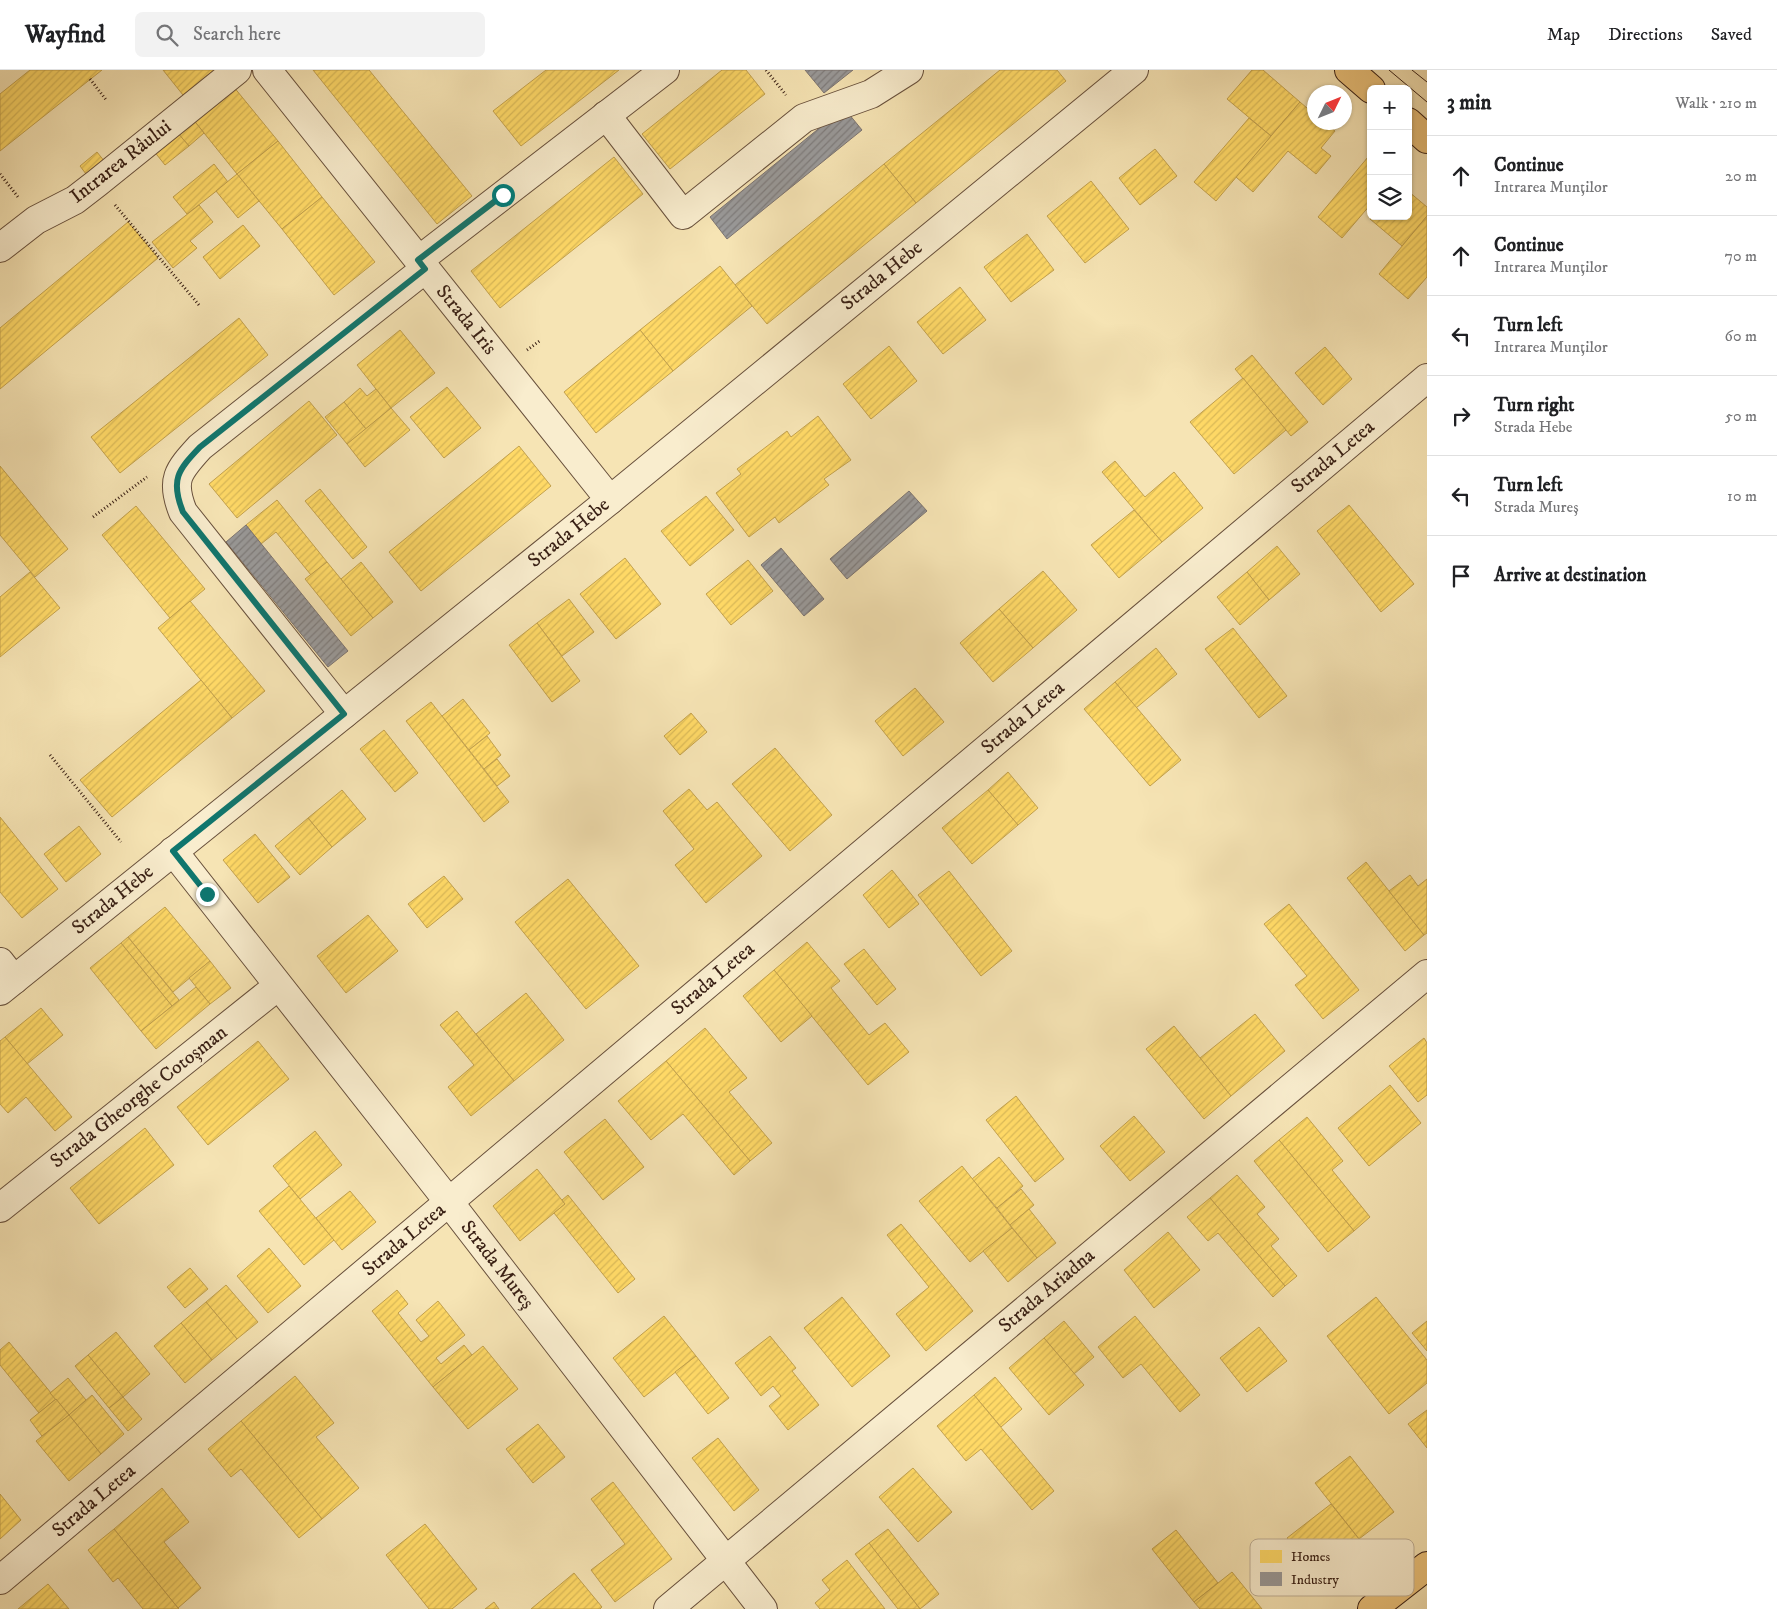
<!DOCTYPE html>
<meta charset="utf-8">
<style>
body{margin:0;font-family:"IM FELL DW Pica",serif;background:#f2f2f2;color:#202124}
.controls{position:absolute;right:15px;top:15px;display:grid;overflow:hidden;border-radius:8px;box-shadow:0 1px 4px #0004}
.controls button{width:45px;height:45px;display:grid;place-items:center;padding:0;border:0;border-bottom:1px solid #e0e0e0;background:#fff;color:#202124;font:25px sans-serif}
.compass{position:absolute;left:1307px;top:15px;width:45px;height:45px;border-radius:50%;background:#fff;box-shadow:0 1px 4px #0004;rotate:47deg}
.stop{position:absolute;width:15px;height:15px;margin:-11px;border:4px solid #0f766e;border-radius:50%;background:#fff}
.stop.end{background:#0f766e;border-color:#fff;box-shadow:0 1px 5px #0008}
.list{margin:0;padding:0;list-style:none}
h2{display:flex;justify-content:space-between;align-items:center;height:65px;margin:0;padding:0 20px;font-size:21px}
h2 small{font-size:16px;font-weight:400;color:#757577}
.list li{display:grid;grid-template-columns:32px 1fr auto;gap:15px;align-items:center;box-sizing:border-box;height:80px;padding:0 20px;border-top:1px solid #e0e0e0}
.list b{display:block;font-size:19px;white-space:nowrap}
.list p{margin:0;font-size:16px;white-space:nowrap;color:#757577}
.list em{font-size:16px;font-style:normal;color:#757577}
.icon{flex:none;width:28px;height:28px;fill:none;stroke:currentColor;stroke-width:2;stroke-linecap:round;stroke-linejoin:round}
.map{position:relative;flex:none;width:1427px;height:1539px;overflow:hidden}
header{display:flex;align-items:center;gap:30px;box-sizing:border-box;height:70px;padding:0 25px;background:#fff;border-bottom:1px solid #e0e0e0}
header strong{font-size:24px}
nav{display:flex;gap:28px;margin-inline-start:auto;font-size:18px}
.search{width:350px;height:45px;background:#f2f2f2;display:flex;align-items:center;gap:12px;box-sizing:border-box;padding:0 18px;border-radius:8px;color:#757577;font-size:19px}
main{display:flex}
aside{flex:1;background:#fff}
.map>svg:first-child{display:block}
</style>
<header>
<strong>Wayfind</strong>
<div class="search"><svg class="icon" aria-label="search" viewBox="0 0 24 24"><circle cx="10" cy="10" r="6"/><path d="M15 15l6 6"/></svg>Search here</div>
<nav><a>Map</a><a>Directions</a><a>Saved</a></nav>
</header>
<main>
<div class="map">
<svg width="1427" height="1539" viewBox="0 0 1427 1539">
<defs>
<pattern id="homes-hatch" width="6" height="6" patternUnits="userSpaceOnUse" patternTransform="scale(1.25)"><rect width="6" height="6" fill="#ffd966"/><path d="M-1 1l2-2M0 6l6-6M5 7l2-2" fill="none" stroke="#dbba58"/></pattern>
<pattern id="industry-hatch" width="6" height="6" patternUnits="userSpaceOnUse" patternTransform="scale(1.25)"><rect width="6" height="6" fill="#999"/><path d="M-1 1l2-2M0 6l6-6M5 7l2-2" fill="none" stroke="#7e7c7c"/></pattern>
</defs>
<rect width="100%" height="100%" fill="#f6e4b4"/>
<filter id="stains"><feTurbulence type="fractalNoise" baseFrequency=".004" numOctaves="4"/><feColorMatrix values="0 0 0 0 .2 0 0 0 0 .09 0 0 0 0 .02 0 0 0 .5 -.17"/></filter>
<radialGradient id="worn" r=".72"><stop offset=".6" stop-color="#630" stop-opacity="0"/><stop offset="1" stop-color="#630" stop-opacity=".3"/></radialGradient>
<!-- homes -->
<g fill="url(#homes-hatch)" stroke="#c3a14d">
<polygon points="30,0 102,0 0,81 0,24"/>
<polygon points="163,0 223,0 187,30"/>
<polygon points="313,0 369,0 472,126 437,154"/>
<polygon points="546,0 619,0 521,76 493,41"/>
<polygon points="722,0 746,0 765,24 670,99 642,64"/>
<polygon points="1000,0 1057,0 1066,11 916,133 884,94"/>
<polygon points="1252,0 1263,0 1300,32 1271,66 1227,29"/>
<polygon points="233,16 278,71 237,104 192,48"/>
<polygon points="1300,32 1314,44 1314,52 1324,52 1335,61 1321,78 1331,86 1316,104 1288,81 1253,122 1236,107"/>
<polygon points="192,48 204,63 189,76 176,61"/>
<polygon points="1249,48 1271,66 1216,131 1194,112"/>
<polygon points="176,61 189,76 165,95 153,80"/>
<polygon points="278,71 322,127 282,159 237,104"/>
<polygon points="1155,79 1177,106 1140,135 1119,108"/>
<polygon points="97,82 109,97 92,112 80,96"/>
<polygon points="614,87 643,124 500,238 471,201"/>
<polygon points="1368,87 1371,89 1371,134 1342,168 1318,147"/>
<polygon points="214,94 228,112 187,144 173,127"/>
<polygon points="884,94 916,133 767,254 735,215"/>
<polygon points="237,104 259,131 238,148 216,121"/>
<polygon points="1091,111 1129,159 1085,193 1047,146"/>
<polygon points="1408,121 1427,137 1427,146 1402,176 1370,149 1373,146 1408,146"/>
<polygon points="322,127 375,192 334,225 282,159"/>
<polygon points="199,135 213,152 190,171 197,178 173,198 152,172"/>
<polygon points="1427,146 1427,207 1408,229 1379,204"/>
<polygon points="128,152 158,188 0,319 0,258"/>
<polygon points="243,155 260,176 220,209 203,187"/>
<polygon points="1027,164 1054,200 1011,232 984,197"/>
<polygon points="720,196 752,236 673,301 640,260"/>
<polygon points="960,217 986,250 943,284 917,252"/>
<polygon points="239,248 268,285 120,403 91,367"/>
<polygon points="400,260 435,303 391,338 357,295"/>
<polygon points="640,260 673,301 596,363 564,322"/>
<polygon points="889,276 917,311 871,349 843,314"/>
<polygon points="1325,277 1352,309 1323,335 1295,303"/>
<polygon points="1252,285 1308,352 1291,366 1235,299"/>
<polygon points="1243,308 1286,360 1234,404 1190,352"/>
<polygon points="447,317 481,358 444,388 410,347"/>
<polygon points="360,318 367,326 376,319 391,338 366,359 344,332"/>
<polygon points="309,331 337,365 237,448 209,414"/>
<polygon points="344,332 366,359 347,374 325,347"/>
<polygon points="391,338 410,360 365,397 347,374"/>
<polygon points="818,346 851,390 824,409 829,415 779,453 775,447 749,467 716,423 741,404 737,399 787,361 791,367"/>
<polygon points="519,376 551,416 421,521 389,482"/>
<polygon points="1115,391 1145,427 1174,402 1203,438 1162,472 1102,402"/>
<polygon points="0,396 68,479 35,507 0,465"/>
<polygon points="320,419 367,477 353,489 305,431"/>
<polygon points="706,426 734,460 690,496 661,461"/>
<polygon points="277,430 327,492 311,505 276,462 261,474 246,455"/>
<polygon points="1349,435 1414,514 1381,542 1317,461"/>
<polygon points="136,436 205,519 170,548 102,465"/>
<polygon points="1134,440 1162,472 1119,508 1091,475"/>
<polygon points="1277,476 1300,504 1269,530 1247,502"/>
<polygon points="625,488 661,534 616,569 580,524"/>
<polygon points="748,490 773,521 731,555 706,524"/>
<polygon points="327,492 373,548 351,566 305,509"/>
<polygon points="361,492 393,532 373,548 341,509"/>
<polygon points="1043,501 1077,540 1033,578 999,539"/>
<polygon points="30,502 60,538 0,587 0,527"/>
<polygon points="1247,502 1269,530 1240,555 1217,527"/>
<polygon points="569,529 594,562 562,586 537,553"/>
<polygon points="190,531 265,621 232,648 158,558"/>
<polygon points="999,539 1033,578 993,612 960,573"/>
<polygon points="537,553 580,611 552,632 509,575"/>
<polygon points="1233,558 1287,626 1259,648 1205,579"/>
<polygon points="1156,578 1177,604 1136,638 1115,612"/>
<polygon points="201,610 232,648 112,747 80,710"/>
<polygon points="1115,612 1181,690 1150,716 1084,639"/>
<polygon points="915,618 944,652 903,686 875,651"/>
<polygon points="463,629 490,663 469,680 442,646"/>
<polygon points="431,632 509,732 484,752 406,651"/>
<polygon points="691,643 707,662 680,685 664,666"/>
<polygon points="384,660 418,703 395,722 360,679"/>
<polygon points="487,666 501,685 484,699 469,680"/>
<polygon points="775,678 832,745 790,781 732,714"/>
<polygon points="497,689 510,706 497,716 484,699"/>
<polygon points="1008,702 1038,738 1018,755 988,720"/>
<polygon points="689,719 707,740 717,732 762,786 706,833 675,795 694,779 663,741"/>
<polygon points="342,720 366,749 332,777 308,748"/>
<polygon points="988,720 1018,755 972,794 942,758"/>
<polygon points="0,747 58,819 22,848 0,822"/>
<polygon points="308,748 332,777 300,805 275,776"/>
<polygon points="79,756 101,784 66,812 44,784"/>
<polygon points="255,764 290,807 258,833 223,790"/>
<polygon points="1366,792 1424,865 1405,881 1347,808"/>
<polygon points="892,800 919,834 889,858 863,825"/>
<polygon points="949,801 1012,881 981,906 918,825"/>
<polygon points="1410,805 1418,816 1427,809 1427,863 1424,865 1389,821"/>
<polygon points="444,806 463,829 427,858 408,834"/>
<polygon points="568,809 639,896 586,939 515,852"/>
<polygon points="1289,834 1359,920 1323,949 1295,915 1307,906 1264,854"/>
<polygon points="165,837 210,891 173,922 128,867"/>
<polygon points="368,845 398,881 346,923 317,886"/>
<polygon points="128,867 179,930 172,936 121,873"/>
<polygon points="807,872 840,911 831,918 869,965 885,953 909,982 868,1015 774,900"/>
<polygon points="121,873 172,936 141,961 90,898"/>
<polygon points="864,879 896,919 877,935 844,894"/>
<polygon points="210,891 231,918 210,934 189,908"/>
<polygon points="774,900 812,946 781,972 743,926"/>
<polygon points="196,917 210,934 156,979 141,961"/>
<polygon points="526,923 564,970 514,1011 476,964"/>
<polygon points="41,938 63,965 27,994 5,967"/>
<polygon points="457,941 514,1011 471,1046 448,1017 474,995 440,955"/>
<polygon points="1255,944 1285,981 1231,1026 1200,988"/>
<polygon points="1174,956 1231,1026 1204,1049 1146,979"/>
<polygon points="705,958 747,1008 729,1022 772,1073 750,1091 666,991"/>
<polygon points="5,967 72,1047 55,1061 26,1027 8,1043 0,1034 0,971"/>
<polygon points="1424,968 1427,973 1427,1025 1418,1032 1389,996"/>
<polygon points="258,971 289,1009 208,1075 177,1037"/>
<polygon points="666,991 750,1091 734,1105 683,1044 651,1070 618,1031"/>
<polygon points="1390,1015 1421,1053 1369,1096 1338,1058"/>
<polygon points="1016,1026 1064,1089 1035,1112 986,1050"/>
<polygon points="1134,1046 1165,1082 1130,1111 1100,1076"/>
<polygon points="1307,1047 1343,1091 1332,1100 1370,1147 1354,1161 1279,1070"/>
<polygon points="605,1049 644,1097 603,1130 564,1082"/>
<polygon points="145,1058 174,1095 99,1154 70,1118"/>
<polygon points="315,1061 342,1095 300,1129 273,1096"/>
<polygon points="1279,1070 1354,1161 1328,1182 1254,1091"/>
<polygon points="999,1087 1023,1116 997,1138 972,1109"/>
<polygon points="962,1096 1012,1158 970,1192 919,1131"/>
<polygon points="537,1099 565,1134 520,1171 493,1136"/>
<polygon points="1237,1105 1265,1137 1257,1144 1279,1169 1271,1176 1297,1206 1285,1216 1210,1128"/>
<polygon points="289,1116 334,1170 304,1195 259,1141"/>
<polygon points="1021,1119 1034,1135 1010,1155 997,1138"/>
<polygon points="350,1121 376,1152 342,1180 316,1148"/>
<polygon points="568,1125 635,1209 618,1223 554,1143 565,1134 562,1130"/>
<polygon points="1210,1128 1285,1216 1273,1227 1218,1163 1208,1171 1187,1147"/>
<polygon points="1029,1139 1056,1173 1037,1188 1010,1155"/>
<polygon points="901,1154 973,1241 926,1281 896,1244 929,1217 887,1165"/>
<polygon points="1012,1158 1037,1188 1008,1212 983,1181"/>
<polygon points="1168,1162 1200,1200 1154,1238 1124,1200"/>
<polygon points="269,1178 301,1216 268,1243 237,1206"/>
<polygon points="190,1198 208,1219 185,1238 167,1217"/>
<polygon points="226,1215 258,1252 237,1269 206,1232"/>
<polygon points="397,1220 408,1234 398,1243 421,1272 429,1266 416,1250 438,1231 465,1265 436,1288 441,1294 464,1275 472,1285 433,1317 372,1241"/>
<polygon points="842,1227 890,1286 852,1317 804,1258"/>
<polygon points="1376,1227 1427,1290 1427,1313 1389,1344 1327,1266"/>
<polygon points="206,1232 237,1269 212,1290 181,1253"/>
<polygon points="664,1246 696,1286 644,1327 613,1288"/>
<polygon points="1135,1246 1200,1325 1180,1342 1141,1294 1123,1308 1098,1277"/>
<polygon points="1064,1251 1094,1287 1074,1304 1044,1268"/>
<polygon points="1427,1251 1427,1281 1412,1263"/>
<polygon points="181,1253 212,1290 185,1313 154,1276"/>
<polygon points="1259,1257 1287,1291 1247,1322 1220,1288"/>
<polygon points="116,1262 150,1304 123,1327 88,1285"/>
<polygon points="770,1266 796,1298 792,1301 819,1335 788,1360 769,1336 781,1326 773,1316 761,1326 735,1293"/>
<polygon points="1044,1268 1084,1315 1049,1345 1009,1298"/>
<polygon points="9,1272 56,1329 39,1343 0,1295 0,1280"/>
<polygon points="483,1276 518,1319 468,1359 433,1317"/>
<polygon points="88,1285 123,1327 109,1338 75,1296"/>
<polygon points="696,1286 729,1328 708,1344 675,1302"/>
<polygon points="295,1306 334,1353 316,1367 359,1418 322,1449 241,1351"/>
<polygon points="995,1307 1022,1339 1001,1357 974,1325"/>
<polygon points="68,1308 86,1330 69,1345 50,1323"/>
<polygon points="92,1325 124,1364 101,1384 69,1345"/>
<polygon points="974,1325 1054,1421 1032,1440 981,1379 966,1391 937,1356"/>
<polygon points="123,1327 142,1349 128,1361 109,1338"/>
<polygon points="56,1329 69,1345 42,1366 30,1350"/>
<polygon points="1427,1340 1427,1378 1408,1354"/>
<polygon points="69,1345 101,1384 69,1411 36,1371"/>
<polygon points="241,1351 322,1449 299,1468 241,1399 231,1407 208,1379"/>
<polygon points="538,1354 565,1387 533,1413 506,1379"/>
<polygon points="718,1368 759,1420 734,1441 692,1388"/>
<polygon points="1350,1386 1394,1442 1359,1469 1315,1413"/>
<polygon points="913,1398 952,1442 918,1472 879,1427"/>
<polygon points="613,1412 672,1489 615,1532 591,1500 625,1474 591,1429"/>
<polygon points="162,1418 189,1452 164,1472 201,1518 178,1538 114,1459"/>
<polygon points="0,1424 21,1450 0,1469"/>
<polygon points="1331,1434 1359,1469 1315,1504 1287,1468"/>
<polygon points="425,1454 477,1519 452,1539 429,1539 386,1485"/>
<polygon points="114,1459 178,1538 179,1539 143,1539 118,1508 113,1512 88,1480"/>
<polygon points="888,1459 939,1524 920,1539 869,1473"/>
<polygon points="1176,1460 1218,1513 1194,1532 1152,1479"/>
<polygon points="869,1473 920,1539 898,1539 855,1484"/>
<polygon points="847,1490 885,1539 820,1539 815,1533 830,1520 822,1510"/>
<polygon points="1232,1502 1262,1539 1200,1539 1194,1532"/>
<polygon points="574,1503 602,1537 600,1539 531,1539"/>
<polygon points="48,1514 69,1539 18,1539"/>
<polygon points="494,1532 499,1539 485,1539"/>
</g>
<!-- industry -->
<g fill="url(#industry-hatch)" stroke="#7c7471">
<polygon points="805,0 853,0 824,23"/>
<polygon points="844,38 862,60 727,169 710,147"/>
<polygon points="909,421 927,441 847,509 830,489"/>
<polygon points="246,455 348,581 328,597 226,472"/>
<polygon points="781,478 824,529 804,546 761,495"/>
</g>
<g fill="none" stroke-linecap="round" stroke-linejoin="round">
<defs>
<g id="minor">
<polyline points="267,0 610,430"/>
<polyline points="606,45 683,145 804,48 871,24 909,0"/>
<polyline points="0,178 36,150 75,130 97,113 237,0"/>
<polyline points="419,190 665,0"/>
<path d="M344,644L183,442C170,410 178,401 200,377L425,199"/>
<polyline points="173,781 449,1132 763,1539"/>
<polyline points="0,892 14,910"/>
<polyline points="0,921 610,430 1134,0"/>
<polyline points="0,1138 278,916"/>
<polyline points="0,1510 1427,308"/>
<polyline points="668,1539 1427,904"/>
</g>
<g id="major">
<polyline points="1349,0 1371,19"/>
<polyline points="1408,52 1427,69"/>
<polyline points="1372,1539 1427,1496"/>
</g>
</defs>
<!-- minor casing -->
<use href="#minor" stroke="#68503c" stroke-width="30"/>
<!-- major casing -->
<use href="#major" stroke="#381f14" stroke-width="30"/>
<!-- path -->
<g stroke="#381f14" stroke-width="3" stroke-dasharray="1 2.5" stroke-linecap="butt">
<polyline points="766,0 786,25"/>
<polyline points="90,9 107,31"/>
<polyline points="0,104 18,127"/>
<polyline points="115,135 199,235"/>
<polyline points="527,280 541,270"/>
<polyline points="93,447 147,407"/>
<polyline points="50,685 121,772"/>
</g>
<!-- minor -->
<use href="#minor" stroke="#f9edce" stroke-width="28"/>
<!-- major -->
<use href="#major" stroke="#ebc27a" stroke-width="28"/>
<!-- tram -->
<g stroke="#381f14" stroke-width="1">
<polyline points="1389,0 1427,32"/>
<polyline points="1412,0 1427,12"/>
</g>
</g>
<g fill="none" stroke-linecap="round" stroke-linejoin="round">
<!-- route -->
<path stroke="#0f766e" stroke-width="6" d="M207,824L173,781L344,644L183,442C170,410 178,400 200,377L425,199L418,190L503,125"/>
</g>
<g text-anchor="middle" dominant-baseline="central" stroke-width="5" stroke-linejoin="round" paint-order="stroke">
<!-- street labels -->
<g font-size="20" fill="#381f14" stroke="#f9edce">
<text transform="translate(121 92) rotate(-38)">Intrarea Râului</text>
<text transform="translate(882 206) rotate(-39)">Strada Hebe</text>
<text transform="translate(466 250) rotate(51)">Strada Iris</text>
<text transform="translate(1333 387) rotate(-40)">Strada Letea</text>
<text transform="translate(569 463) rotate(-39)">Strada Hebe</text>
<text transform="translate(1023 648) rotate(-40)">Strada Letea</text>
<text transform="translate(113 830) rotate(-39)">Strada Hebe</text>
<text transform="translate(713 909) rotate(-40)">Strada Letea</text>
<text transform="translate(139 1027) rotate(-38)">Strada Gheorghe Cotoșman</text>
<text transform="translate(404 1170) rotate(-40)">Strada Letea</text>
<text transform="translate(497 1195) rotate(52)">Strada Mureș</text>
<text transform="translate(1047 1221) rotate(-40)">Strada Ariadna</text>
<text transform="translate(94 1431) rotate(-40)">Strada Letea</text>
</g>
</g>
<!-- legend -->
<rect x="1250" y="1469" width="164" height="57" rx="8" fill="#f9edce" stroke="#bfaf96" stroke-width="1"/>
<rect x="1260" y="1480" width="22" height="13" fill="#ffd966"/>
<rect x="1260" y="1502" width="22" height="14" fill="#999"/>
<g font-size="14" fill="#381f14">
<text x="1291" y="1491">Homes</text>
<text x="1291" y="1514">Industry</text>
</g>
<rect width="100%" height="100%" filter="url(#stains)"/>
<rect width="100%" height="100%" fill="url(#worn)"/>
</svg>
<div class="controls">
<button>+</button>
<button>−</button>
<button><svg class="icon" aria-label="layers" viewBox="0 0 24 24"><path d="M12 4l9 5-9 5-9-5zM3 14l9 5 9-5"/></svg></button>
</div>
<svg class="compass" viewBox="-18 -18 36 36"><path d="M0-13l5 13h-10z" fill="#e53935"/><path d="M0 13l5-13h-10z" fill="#757577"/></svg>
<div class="stop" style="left:503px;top:125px"></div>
<div class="stop end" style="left:207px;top:824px"></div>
</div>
<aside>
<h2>3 min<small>Walk · 210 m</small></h2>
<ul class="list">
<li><svg class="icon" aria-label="ahead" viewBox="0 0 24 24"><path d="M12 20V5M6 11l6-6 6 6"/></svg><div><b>Continue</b><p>Intrarea Munților</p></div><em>20 m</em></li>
<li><svg class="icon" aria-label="ahead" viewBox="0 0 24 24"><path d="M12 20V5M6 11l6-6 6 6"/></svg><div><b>Continue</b><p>Intrarea Munților</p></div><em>70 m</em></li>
<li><svg class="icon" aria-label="left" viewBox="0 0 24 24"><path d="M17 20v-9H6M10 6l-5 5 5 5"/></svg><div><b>Turn left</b><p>Intrarea Munților</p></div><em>60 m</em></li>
<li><svg class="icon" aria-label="right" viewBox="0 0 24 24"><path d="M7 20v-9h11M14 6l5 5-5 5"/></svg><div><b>Turn right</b><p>Strada Hebe</p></div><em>50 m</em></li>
<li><svg class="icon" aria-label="left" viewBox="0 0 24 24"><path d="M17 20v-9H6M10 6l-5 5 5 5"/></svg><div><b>Turn left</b><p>Strada Mureș</p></div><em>10 m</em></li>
<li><svg class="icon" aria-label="arrive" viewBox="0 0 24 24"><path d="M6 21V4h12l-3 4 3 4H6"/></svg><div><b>Arrive at destination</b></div></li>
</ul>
</aside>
</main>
